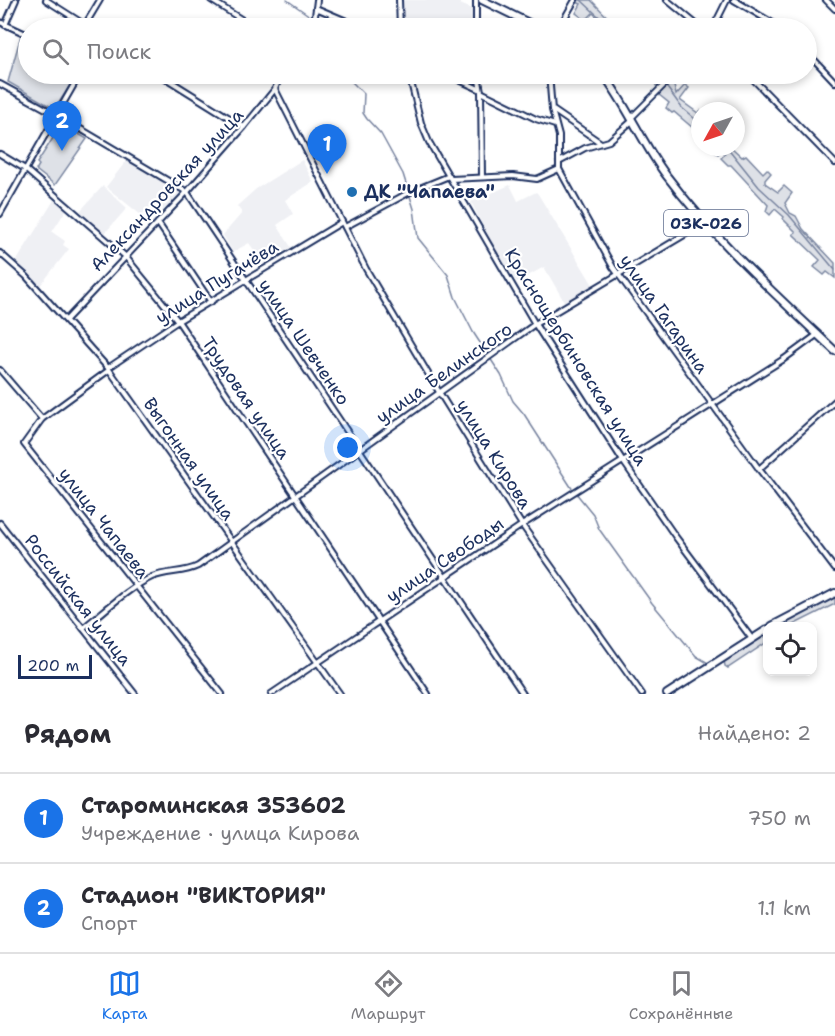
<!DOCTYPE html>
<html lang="ru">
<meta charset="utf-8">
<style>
body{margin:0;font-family:"Shantell Sans",sans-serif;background:#f2f2f3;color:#2b2b33}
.controls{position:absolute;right:18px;bottom:18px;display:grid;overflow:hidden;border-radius:12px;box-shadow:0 3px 9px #0003}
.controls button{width:54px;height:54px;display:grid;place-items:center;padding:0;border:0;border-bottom:2px solid #e1e1e2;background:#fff;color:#2b2b33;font:30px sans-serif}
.compass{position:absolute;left:691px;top:102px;width:54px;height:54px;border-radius:50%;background:#fff;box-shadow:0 3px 9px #0003;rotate:230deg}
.scale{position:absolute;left:18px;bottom:15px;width:74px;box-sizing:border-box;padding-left:6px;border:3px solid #1b2f5e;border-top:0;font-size:16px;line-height:21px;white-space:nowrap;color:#1b2f5e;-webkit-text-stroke:4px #fff;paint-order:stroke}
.you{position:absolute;left:348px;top:448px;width:21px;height:21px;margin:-15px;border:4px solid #fff;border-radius:50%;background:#1a73e8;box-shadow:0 0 0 9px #1a73e833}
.badge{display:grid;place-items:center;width:39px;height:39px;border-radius:50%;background:#1a73e8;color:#fff;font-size:20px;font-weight:700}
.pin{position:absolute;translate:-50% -50px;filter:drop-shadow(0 2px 3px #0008)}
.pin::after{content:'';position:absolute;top:32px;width:21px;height:18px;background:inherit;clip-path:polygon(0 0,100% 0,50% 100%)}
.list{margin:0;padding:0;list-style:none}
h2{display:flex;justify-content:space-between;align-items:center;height:78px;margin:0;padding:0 24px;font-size:26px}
h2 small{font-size:20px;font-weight:400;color:#7c7c81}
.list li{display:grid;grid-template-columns:39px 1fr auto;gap:18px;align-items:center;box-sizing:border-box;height:90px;padding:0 24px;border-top:2px solid #e1e1e2}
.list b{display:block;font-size:22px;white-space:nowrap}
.list p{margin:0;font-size:20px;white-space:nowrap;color:#7c7c81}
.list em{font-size:20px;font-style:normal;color:#7c7c81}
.icon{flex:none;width:33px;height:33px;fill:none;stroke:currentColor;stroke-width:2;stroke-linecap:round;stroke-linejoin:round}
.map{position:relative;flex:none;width:835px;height:694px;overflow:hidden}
.search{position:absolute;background:#fff;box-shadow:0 3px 9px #0003;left:18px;right:18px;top:18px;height:66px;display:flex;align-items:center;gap:15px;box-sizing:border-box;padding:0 21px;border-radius:33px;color:#7c7c81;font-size:22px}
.sheet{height:258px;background:#fff}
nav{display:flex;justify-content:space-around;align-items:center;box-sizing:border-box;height:84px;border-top:2px solid #e1e1e2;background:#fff;font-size:16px;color:#7c7c81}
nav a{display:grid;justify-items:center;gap:3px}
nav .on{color:#1a73e8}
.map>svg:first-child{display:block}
</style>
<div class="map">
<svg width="835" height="694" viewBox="0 0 835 694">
<rect width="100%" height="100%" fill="#fff"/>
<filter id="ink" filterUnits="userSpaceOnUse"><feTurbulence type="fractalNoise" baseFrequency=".0167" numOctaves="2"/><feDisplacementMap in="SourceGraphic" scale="12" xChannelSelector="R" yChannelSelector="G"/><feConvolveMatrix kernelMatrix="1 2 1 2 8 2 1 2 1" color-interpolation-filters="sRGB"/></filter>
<g filter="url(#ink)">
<!-- built -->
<g fill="#eff0f4">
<polygon points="402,0 461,0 460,4 472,9 473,28 404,28"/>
<polygon points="451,74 476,74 476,82 472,84"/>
<polygon points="127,160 181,192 163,210 156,202 141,215 106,187"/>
<polygon points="302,160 313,182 285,200 293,214 277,225 291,247 264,264 249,243 233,252 223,235 242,213 237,206 256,189"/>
<polygon points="510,185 518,201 536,192 538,194 593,285 565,303 544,267 517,282 497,253 471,202"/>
<polygon points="103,186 127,208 105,233 80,211"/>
<polygon points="54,200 66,210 52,232 65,241 63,245 69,249 39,287 16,262"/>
</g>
<!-- green -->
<g fill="#dee1e7" stroke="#7c88a2" stroke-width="1.5">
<polygon points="571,0 591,0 618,28 608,28 593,13 588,18 584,19 576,13 581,4"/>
<polygon points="21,35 28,38 28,74 77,74 55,109 8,82"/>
<path d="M645,74H663L670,79L658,92C657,83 652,78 645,74Z"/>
<polygon points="673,81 676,95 685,85 689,88 680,100 698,113 700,111 700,134 674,112 672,113 666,108 669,103 658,94"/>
<polygon points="62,124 87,139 55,185 36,170 39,165 37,163"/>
<polygon points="714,147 731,147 742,157 746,155 763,173 767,169 771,173 765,180 765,183 778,192 784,186 792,193 785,203 790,213 796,216 803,229 835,263 835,278 827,272 824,275 814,267 820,260 793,234 796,232 783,219 784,217 775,209 770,215 766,211 768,205 731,165 728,165 721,158 725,154 722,151 718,154 711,149"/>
<polygon points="835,596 835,604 791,626 779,626"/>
<polygon points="767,634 767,642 728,668 725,666 724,661"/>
</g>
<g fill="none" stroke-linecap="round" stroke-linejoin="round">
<!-- stream -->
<g stroke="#77839f" stroke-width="1.5">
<polyline points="287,0 310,16"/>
<polyline points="581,0 611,28"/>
<polyline points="317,28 317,20"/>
<polyline points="344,74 364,94 363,113 367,119 381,134 403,174 414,209 418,238 448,275 455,297 473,332 501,375 513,401 524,414 571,487 593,514 599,529 652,603 696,656 708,663"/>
<polyline points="657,74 682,108 700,123"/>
<polyline points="727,147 759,187 789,215 835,270"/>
</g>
<defs>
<g id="minor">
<polyline points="46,0 90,28"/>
<polyline points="211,0 255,28"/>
<polyline points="399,0 400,28"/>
<polyline points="476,0 476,28"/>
<polyline points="667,0 701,28"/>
<polyline points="734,0 781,28"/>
<polyline points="826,0 835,9"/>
<polyline points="316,8 363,28"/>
<polyline points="0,22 28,35"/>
<polyline points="5,25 16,0"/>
<polyline points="85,25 100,0"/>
<polyline points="309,28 315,16 317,0"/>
<polyline points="559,28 575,0"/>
<polyline points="713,28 727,0"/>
<polyline points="806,51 835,82"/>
<polyline points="159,74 244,127"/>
<polyline points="409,74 421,123 429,142 535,324 623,461 675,536 752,639"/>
<polyline points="446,74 479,89"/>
<polyline points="478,74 481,92 482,177"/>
<polyline points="549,74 552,110 559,136 559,169 613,267 759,469 835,569"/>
<polyline points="748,74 835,163"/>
<polyline points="0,84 57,115 187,192 523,694"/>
<polyline points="275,89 366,269 439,392 522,525 642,694"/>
<polyline points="481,92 536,119 555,125"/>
<polyline points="553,110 601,143"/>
<polyline points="631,118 675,74"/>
<polyline points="0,154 25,169 125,256 178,321 428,694"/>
<polyline points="559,162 585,148 609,141 632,121"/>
<polyline points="451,179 513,176 537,179 559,169"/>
<polyline points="0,214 80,74"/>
<polyline points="158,223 211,302"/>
<polyline points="345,227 410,192 449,176"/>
<polyline points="0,253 26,276 108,368 340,694"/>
<polyline points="66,320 187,192 244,127 275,89 281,74"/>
<polyline points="108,368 178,321 342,222"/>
<polyline points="0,370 42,419 24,444 222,694"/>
<polyline points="42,419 109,370"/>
<polyline points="759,469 835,401"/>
<polyline points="0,523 135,694"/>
<path d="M83,628C105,611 127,589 152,577C167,571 184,573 198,566L535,324L686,234L703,220"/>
<polyline points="271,694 522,525 784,359 818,334"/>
</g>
<g id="major">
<polyline points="482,0 539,28"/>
<path d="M603,74C627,105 642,143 666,175C715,240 776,295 835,351"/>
<polyline points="772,626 835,593"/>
<polyline points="667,694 768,629"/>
</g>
</defs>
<!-- minor casing -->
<use href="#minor" stroke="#1b2f5e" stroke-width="8"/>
<!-- major casing -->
<use href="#major" stroke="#1b2f5e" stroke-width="10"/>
<!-- minor -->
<use href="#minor" stroke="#fff" stroke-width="4"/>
<!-- major -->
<use href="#major" stroke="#fff" stroke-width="6"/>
</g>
</g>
<!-- markers -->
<circle fill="#1f6fb2" stroke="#fff" stroke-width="2" cx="352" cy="192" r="6"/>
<g text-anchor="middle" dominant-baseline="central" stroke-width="4.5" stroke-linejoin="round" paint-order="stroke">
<!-- shield labels -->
<rect fill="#fff" stroke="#5f6d8e" stroke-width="1.5" x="664" y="210" width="84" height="26" rx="4.5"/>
<g font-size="16" font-weight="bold" fill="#1b2f5e">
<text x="706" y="223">03К-026</text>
</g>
<!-- street labels -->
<g font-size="18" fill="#1b2f5e" stroke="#fff">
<text transform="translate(167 190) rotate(-47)">Александровская улица</text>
<text transform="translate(217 282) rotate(-32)">улица Пугачёва</text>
<text transform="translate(664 314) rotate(55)">улица Гагарина</text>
<text transform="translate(304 342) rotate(56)">улица Шевченко</text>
<text transform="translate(576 357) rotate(58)">Краснощербиновская улица</text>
<text transform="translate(444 373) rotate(-35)">улица Белинского</text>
<text transform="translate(246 398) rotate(56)">Трудовая улица</text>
<text transform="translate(494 454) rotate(58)">улица Кирова</text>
<text transform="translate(189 459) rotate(55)">Выгонная улица</text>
<text transform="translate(104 523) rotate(52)">улица Чапаева</text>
<text transform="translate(445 560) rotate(-34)">улица Свободы</text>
<text transform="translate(78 600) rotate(52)">Российская улица</text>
</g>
<!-- poi labels -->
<g font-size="18" font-weight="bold" fill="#1b2f5e" stroke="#fff" text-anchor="start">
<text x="364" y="192">ДК "Чапаева"</text>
</g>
</g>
</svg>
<div class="controls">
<button><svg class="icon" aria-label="locate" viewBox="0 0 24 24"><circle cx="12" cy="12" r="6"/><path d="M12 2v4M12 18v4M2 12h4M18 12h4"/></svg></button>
</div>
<svg class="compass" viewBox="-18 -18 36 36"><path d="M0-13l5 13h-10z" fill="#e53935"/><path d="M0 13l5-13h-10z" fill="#7c7c81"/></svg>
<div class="scale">200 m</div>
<div class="you"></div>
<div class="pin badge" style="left:327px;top:174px">1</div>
<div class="pin badge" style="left:62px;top:151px">2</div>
<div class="search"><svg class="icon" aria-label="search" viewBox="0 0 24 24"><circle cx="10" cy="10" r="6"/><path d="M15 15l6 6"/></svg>Поиск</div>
</div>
<section class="sheet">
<h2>Рядом<small>Найдено: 2</small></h2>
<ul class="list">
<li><span class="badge">1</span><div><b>Староминская 353602</b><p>Учреждение · улица Кирова</p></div><em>750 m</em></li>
<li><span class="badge">2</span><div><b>Стадион &quot;ВИКТОРИЯ&quot;</b><p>Спорт</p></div><em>1.1 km</em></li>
</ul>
</section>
<nav>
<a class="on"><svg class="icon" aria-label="map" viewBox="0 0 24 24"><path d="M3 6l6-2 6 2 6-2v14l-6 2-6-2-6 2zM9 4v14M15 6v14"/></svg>Карта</a>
<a><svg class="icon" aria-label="directions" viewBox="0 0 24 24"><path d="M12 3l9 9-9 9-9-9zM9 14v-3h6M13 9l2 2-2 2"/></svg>Маршрут</a>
<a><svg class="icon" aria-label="saved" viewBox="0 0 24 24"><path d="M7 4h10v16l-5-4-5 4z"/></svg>Сохранённые</a>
</nav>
